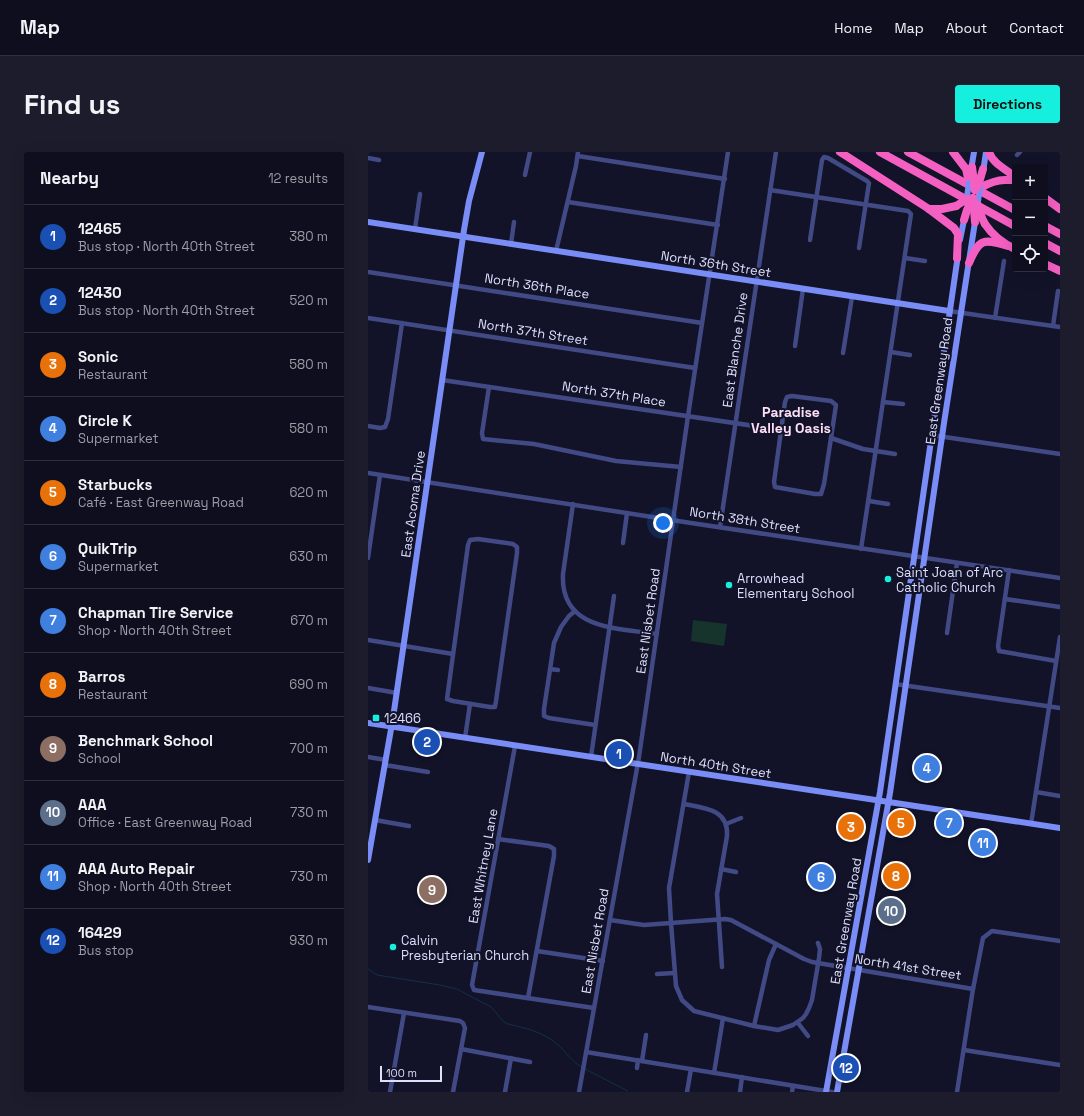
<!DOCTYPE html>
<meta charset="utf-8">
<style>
body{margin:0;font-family:"Space Grotesk",sans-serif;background:#1c1c2c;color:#f1f3f6}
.controls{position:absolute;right:12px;top:12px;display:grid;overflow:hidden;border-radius:4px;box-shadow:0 4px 16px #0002}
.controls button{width:36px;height:36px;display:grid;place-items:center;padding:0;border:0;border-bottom:1px solid #2e2e3d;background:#0e0e1f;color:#f1f3f6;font:20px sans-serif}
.scale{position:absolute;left:12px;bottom:10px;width:62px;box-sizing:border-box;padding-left:4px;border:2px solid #dddffd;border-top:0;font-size:11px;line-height:14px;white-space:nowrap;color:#dddffd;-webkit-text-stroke:3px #121329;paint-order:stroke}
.you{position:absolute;left:295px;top:371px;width:14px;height:14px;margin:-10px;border:3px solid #fff;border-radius:50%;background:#1a73e8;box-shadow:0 0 0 6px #1a73e833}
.badge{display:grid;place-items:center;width:26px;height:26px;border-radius:50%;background:#16efde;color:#fff;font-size:13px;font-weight:700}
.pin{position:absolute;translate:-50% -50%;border:2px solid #fff;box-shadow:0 1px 4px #0006}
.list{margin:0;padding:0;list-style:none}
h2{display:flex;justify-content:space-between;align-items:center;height:52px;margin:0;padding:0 16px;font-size:17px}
h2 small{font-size:13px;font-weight:400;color:#9b9ca4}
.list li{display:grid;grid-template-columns:26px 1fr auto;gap:12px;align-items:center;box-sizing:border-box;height:64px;padding:0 16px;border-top:1px solid #2e2e3d}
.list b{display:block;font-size:15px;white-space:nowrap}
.list p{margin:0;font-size:13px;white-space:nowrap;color:#9b9ca4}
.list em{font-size:13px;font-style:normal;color:#9b9ca4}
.icon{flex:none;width:22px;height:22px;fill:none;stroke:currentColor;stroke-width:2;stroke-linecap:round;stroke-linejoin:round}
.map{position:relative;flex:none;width:692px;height:940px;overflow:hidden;border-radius:4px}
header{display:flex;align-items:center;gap:24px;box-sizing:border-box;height:56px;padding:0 20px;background:#0e0e1f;border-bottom:1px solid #2e2e3d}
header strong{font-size:19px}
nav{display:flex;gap:22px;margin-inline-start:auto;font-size:14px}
.intro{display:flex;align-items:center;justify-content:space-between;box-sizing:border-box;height:96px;padding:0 24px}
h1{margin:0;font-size:28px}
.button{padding:10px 18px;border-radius:4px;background:#16efde;color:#111;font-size:14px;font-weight:700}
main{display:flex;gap:24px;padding:0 24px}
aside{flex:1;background:#0e0e1f;border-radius:4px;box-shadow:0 4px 16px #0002}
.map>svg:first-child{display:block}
</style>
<header>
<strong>Map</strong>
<nav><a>Home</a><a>Map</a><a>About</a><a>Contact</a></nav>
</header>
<div class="intro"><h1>Find us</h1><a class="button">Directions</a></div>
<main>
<aside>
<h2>Nearby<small>12 results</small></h2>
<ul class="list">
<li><span class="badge" style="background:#1a4fb4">1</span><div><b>12465</b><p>Bus stop · North 40th Street</p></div><em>380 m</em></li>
<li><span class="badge" style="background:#1a4fb4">2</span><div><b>12430</b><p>Bus stop · North 40th Street</p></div><em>520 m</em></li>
<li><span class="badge" style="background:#e8710a">3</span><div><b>Sonic</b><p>Restaurant</p></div><em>580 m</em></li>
<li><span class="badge" style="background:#3f7fe0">4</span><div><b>Circle K</b><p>Supermarket</p></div><em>580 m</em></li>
<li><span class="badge" style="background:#e8710a">5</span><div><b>Starbucks</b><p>Café · East Greenway Road</p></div><em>620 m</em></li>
<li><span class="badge" style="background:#3f7fe0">6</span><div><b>QuikTrip</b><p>Supermarket</p></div><em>630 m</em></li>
<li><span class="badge" style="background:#3f7fe0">7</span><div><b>Chapman Tire Service</b><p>Shop · North 40th Street</p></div><em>670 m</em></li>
<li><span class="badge" style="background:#e8710a">8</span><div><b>Barros</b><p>Restaurant</p></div><em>690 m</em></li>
<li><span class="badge" style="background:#8d6e63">9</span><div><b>Benchmark School</b><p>School</p></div><em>700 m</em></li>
<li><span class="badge" style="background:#5c6f8a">10</span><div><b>AAA</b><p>Office · East Greenway Road</p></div><em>730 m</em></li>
<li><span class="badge" style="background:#3f7fe0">11</span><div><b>AAA Auto Repair</b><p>Shop · North 40th Street</p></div><em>730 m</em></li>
<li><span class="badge" style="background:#1a4fb4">12</span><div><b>16429</b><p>Bus stop</p></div><em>930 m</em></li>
</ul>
</aside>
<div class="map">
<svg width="692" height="940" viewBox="0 0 692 940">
<rect width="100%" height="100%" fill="#121329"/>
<!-- green -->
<polygon fill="#16332c" points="325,468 359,472 356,494 323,489"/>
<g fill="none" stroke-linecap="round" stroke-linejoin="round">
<!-- stream -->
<g stroke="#11304a" stroke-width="1">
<path d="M0,817L9,823L72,833L89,837L123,855L136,870L140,872C158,876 175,880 189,892C198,899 203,910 214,915"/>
<polyline points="217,917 258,938 260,940"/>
</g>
<!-- street -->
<g stroke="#414a85" stroke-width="4.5">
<polyline points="649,3 652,0"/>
<polyline points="210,4 357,27"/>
<polyline points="0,6 11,8"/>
<polyline points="157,23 162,0"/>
<polyline points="402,38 540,59 543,62 493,397"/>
<polyline points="200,50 350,73"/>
<polyline points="47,77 52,42"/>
<polyline points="442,88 454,8 456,5 460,6 499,29 501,31 491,96"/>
<polyline points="143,92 146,70"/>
<polyline points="188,99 208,14 210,0"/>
<polyline points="537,106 557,109"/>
<polyline points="0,120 334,171"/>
<polyline points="581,159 692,175"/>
<polyline points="0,166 327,216"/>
<polyline points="627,166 636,109"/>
<polyline points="685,174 690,139"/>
<polyline points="427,194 435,137"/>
<polyline points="523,200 542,203"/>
<polyline points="475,201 484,145"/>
<polyline points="74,228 414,278"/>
<polyline points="121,235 114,281 115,287 166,292 248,309 313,315"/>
<polygon points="424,244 463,249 468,253 456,332 453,342 447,342 407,335 406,330 417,250 419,245"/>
<polyline points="515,250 535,252"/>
<polyline points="0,274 12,276 17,275 20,267 34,171"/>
<polyline points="563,283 692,302"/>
<polyline points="463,286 495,297 527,302"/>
<polyline points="0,321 323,371 692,426"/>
<polyline points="501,349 520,352"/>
<path d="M205,352L195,422C192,478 249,476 289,482"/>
<polyline points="352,375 408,0"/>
<polygon points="110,387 145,392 149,395 149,401 128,549 127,555 122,555 85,549 79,547 100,393 102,388"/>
<polyline points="255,391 259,361"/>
<polyline points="0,406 12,323"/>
<polyline points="641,418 630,494 631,499 688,509"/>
<polyline points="637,447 692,455"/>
<polyline points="207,459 201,464 193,475 186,491 176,557 176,564 181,566 227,573"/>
<polyline points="579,481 589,411"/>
<polyline points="0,488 85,502"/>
<polyline points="182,517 190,518"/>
<polyline points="527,532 692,556"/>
<polyline points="0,536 29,541"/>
<polyline points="97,586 102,552"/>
<polyline points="147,594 104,833 106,838 226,856"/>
<polyline points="0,605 18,608"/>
<polyline points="223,605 246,444"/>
<polyline points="17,613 60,620"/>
<polyline points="321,620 301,736 303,771 308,834 314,848 326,859 386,874 410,878 425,873 435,866 438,862 441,856 444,848 451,806 452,797 450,791"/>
<polyline points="668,640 692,644"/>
<path d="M316,652C336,656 361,657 359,684L349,742L354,815"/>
<polyline points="7,668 41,674"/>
<polyline points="358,672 373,666"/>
<polyline points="663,672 692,485"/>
<polyline points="130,687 181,694 186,697 186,704 160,846"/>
<polyline points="353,717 368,720"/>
<polyline points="242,768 276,773 357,767 363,768 436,807 444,810 605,837"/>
<polyline points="169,799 235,809"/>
<polyline points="289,822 306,821"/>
<polyline points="0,855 92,869 95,871 97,876 85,940"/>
<polyline points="430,871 440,884"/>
<polyline points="386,874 401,808 408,792"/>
<polyline points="93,897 162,910"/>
<polyline points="596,898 692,913"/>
<polyline points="218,900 464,940"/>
<polyline points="274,909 278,883"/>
<polyline points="269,916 270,908"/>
<polyline points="346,921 355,866"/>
<polyline points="22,940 36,861"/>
<polyline points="137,940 143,906"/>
<polyline points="211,940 271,605 320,264 360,0"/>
<polyline points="319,940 323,917"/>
<polyline points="372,940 374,925"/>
<polyline points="424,940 425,934"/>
<polyline points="589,940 605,837 615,786 624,779 692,789"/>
</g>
<!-- secondary -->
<g stroke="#7a8df6" stroke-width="6">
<polyline points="603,18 606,0"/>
<polyline points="615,20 618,0"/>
<polyline points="0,70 581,159"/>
<polyline points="592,88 596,68"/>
<polyline points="0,571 692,676"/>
<polyline points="0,708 25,566 96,78 101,49 114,0"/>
<polyline points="458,940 512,640 590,103"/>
<polyline points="469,940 522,641 576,271 607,70"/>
</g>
<!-- highway -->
<g stroke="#f460c2" stroke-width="8">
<polyline points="472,0 561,57 586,76 590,82 589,106"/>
<polyline points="512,0 647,74"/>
<polyline points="540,0 647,58"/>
<polyline points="585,0 598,17 601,31"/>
<path d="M621,0C625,12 638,17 647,25"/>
<path d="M612,36C619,32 629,28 637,28C640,28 644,28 647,28"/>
<polyline points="677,46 692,57"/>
<polyline points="561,57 574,57 588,54"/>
<path d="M617,72C625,84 634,91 647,97"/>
<polyline points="677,74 692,82"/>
<polyline points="677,91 692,99"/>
<path d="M601,111C611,87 615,86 640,94"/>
<polyline points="677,112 692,119"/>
</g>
<!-- secondary-bridge -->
<g stroke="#7a8df6" stroke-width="6">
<polyline points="598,51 601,31"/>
<polyline points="609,56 612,36"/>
</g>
<!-- highway-bridge -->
<g stroke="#f460c2" stroke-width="8">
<polyline points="604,15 607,38"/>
<polyline points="607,38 611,31 615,17"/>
<polyline points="605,46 607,70"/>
<polyline points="610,53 614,66 617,72"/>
<polyline points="588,54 599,47"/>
<polyline points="596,68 599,58 605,46"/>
</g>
</g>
<!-- markers -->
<g fill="#16efde" stroke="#121329" stroke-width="1.5">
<circle cx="520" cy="427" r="4"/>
<circle cx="361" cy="433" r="4"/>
<rect x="4" y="562" width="8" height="8" rx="2"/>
<circle cx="25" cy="795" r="4"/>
</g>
<g text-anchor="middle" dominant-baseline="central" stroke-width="4" stroke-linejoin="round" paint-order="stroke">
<!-- street labels -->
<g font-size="13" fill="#dddffd" stroke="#121329">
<text transform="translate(348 112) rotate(9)">North 36th Street</text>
<text transform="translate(169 134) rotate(9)">North 36th Place</text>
<text transform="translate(165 180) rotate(9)">North 37th Street</text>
<text transform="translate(367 198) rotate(-82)">East Blanche Drive</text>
<text transform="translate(571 229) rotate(-82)">East Greenway Road</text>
<text transform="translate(246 242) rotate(9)">North 37th Place</text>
<text transform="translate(45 352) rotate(-82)">East Acoma Drive</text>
<text transform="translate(377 368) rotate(9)">North 38th Street</text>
<text transform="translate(280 469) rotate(-82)">East Nisbet Road</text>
<text transform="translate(348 613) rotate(9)">North 40th Street</text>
<text transform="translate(115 714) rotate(-80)">East Whitney Lane</text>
<text transform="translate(478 769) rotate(-80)">East Greenway Road</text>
<text transform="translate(227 789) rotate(-80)">East Nisbet Road</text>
<text transform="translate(540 815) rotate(9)">North 41st Street</text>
</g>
<!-- poi labels -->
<g font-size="13" fill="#dddffd" stroke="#121329" text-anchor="start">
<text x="528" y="420">Saint Joan of Arc<tspan x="528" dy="15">Catholic Church</tspan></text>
<text x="369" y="426">Arrowhead<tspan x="369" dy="15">Elementary School</tspan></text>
<text x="16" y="566">12466</text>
<text x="33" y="788">Calvin<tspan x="33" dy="15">Presbyterian Church</tspan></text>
</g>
<!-- neighbourhood labels -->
<g font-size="14" font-weight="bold" fill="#fddff7" stroke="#121329">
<text x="423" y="260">Paradise<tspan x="423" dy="16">Valley Oasis</tspan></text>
</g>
</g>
</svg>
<div class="controls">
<button>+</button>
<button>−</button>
<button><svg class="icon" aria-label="locate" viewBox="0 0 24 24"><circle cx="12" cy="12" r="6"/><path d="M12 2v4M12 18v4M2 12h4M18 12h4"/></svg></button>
</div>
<div class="scale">100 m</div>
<div class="you"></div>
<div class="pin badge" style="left:251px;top:602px;background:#1a4fb4">1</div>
<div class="pin badge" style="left:59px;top:590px;background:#1a4fb4">2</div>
<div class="pin badge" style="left:483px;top:675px;background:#e8710a">3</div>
<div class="pin badge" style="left:559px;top:616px;background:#3f7fe0">4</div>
<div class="pin badge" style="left:533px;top:671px;background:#e8710a">5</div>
<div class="pin badge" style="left:453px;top:725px;background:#3f7fe0">6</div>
<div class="pin badge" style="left:581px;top:671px;background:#3f7fe0">7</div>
<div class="pin badge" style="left:528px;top:724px;background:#e8710a">8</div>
<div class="pin badge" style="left:64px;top:738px;background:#8d6e63">9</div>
<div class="pin badge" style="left:523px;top:759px;background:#5c6f8a">10</div>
<div class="pin badge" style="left:615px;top:691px;background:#3f7fe0">11</div>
<div class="pin badge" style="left:478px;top:916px;background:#1a4fb4">12</div>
</div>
</main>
